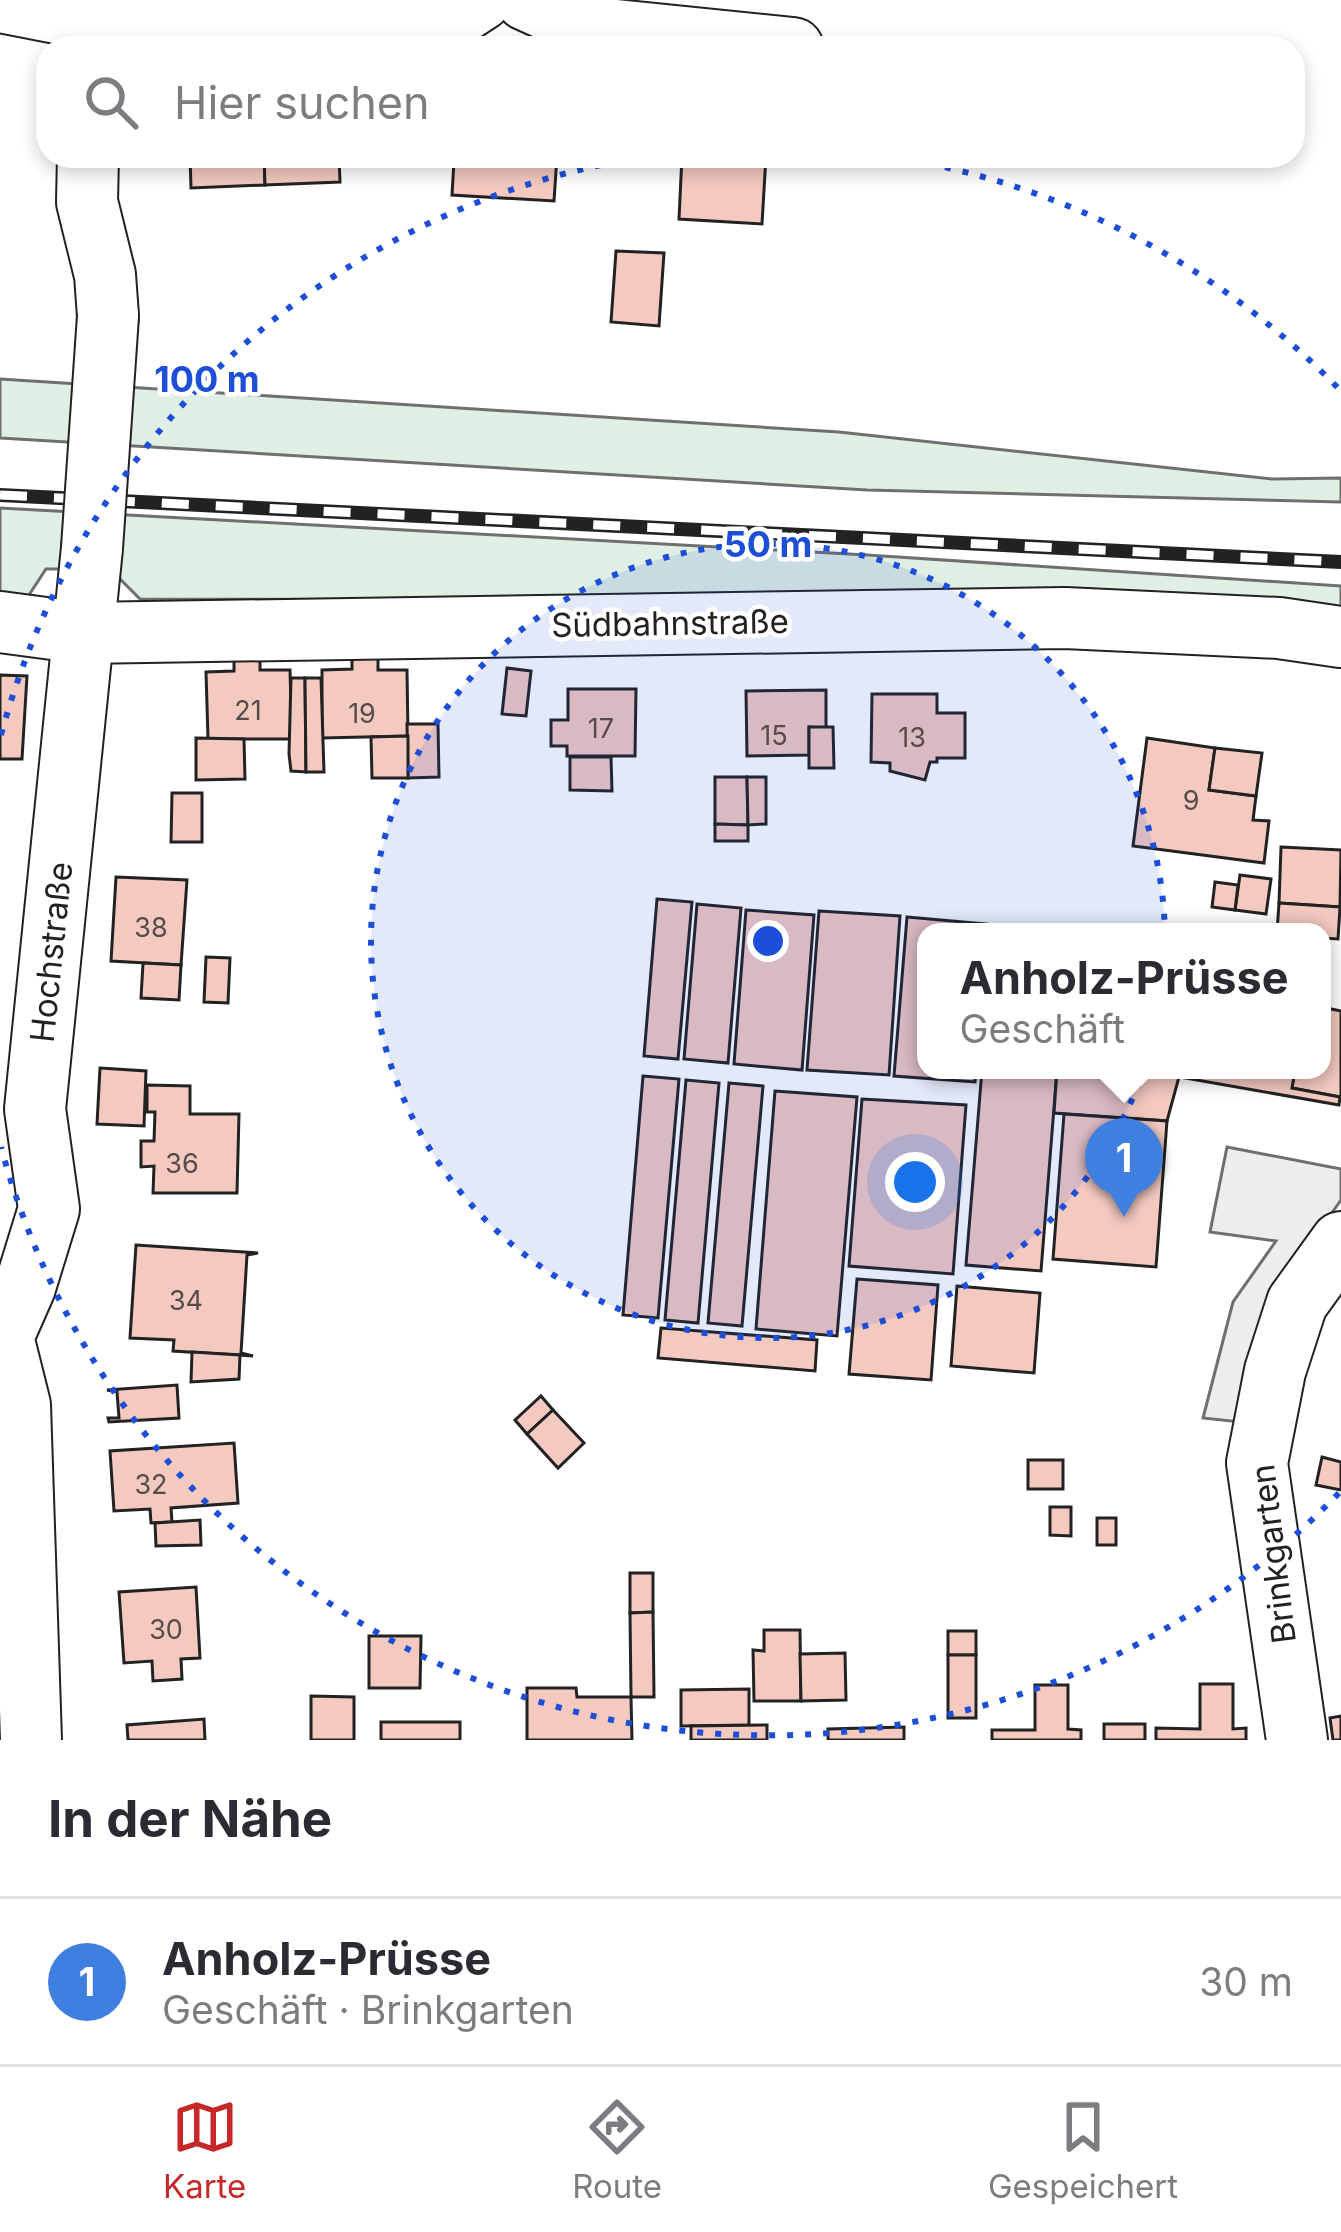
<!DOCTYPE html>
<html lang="de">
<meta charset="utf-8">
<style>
body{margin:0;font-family:Inter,sans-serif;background:#f7f7f7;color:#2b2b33}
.you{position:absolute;left:915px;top:1182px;width:42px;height:42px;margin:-30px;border:9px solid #fff;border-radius:50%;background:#1a73e8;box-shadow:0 0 0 18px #1a73e833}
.badge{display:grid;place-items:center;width:78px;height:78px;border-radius:50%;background:#c62828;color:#fff;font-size:39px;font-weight:700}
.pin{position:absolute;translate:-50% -99px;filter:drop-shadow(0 3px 6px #0008)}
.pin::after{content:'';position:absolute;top:63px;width:42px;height:36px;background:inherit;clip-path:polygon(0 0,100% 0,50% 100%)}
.popup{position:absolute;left:917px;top:923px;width:414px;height:156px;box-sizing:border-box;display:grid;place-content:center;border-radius:24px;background:#fff;filter:drop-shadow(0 3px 9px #0005);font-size:39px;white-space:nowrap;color:#7c7c81}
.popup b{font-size:45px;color:#2b2b33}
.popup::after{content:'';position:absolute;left:50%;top:100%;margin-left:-24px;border:24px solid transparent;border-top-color:#fff}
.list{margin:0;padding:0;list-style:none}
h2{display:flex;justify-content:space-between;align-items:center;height:156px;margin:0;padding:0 48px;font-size:51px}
h2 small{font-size:39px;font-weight:400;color:#7c7c81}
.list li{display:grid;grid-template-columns:78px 1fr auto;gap:36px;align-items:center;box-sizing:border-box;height:168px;padding:0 48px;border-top:3px solid #e1e1e2}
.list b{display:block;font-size:45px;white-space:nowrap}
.list p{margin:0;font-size:39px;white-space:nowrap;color:#7c7c81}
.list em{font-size:39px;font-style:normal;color:#7c7c81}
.icon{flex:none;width:66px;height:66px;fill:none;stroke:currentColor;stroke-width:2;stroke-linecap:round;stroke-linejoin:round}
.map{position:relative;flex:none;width:1341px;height:1740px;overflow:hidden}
.search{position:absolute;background:#fff;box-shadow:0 6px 18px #0003;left:36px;right:36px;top:36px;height:132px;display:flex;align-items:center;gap:30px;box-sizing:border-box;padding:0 42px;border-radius:36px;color:#7c7c81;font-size:45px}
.sheet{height:324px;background:#fff}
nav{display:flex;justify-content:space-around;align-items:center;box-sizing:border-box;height:168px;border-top:3px solid #e1e1e2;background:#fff;font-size:33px;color:#7c7c81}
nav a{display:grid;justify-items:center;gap:6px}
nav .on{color:#c62828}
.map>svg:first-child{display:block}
</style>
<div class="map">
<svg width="1341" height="1740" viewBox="0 0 1341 1740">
<rect width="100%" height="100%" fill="#fff"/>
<!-- green -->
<g fill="#e0efe3" stroke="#6f6f6f" stroke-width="3">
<polygon points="0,379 839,432 1272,479 1341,478 1341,502 867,490 0,438"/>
<polygon points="0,508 867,555 1341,586 1341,624 1064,601 140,599 110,569 46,569 27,598 0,596"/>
</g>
<!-- parking -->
<polygon fill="#ededed" stroke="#6f6f6f" stroke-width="3" points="1227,1147 1341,1169 1341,1200 1309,1245 1240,1422 1203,1418 1233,1302 1276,1241 1210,1232"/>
<!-- building -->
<g fill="#f3c9c0" stroke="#222" stroke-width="3">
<polygon points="190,156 264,156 265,185 191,188"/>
<polygon points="264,156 339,156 340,182 265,185"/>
<polygon points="469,156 557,156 554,201 452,195 454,161 469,161"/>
<polygon points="682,156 766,156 762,224 679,219"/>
<polygon points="616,251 664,253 659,326 611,322"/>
<polygon points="352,655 378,655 378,670 407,670 408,736 322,738 322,670 352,669"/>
<polygon points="234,659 260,659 260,670 290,670 292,739 208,739 206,672 234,671"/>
<polygon points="507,668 531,671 526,716 502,714"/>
<polygon points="0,675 27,676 22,759 0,759"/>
<polygon points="291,678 305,678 306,772 291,771 289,754"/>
<polygon points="305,678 321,678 324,772 306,772"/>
<polygon points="568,689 636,689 635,756 567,756 567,746 551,746 551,720 568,720"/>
<polygon points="826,690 826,728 809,727 809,755 747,756 746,691"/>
<polygon points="872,694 937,694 937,713 965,713 965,758 937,758 937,762 930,762 925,780 890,771 890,763 871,762"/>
<polygon points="407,724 438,724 439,777 408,778"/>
<polygon points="809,727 833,727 834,768 809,768"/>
<polygon points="408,736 408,778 372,778 371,737"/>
<polygon points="196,738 244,739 245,779 196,780"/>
<polygon points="1147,738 1215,748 1209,790 1256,796 1253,820 1269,821 1264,863 1133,846"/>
<polygon points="1215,748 1262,753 1256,796 1209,790"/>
<polygon points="570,757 611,757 612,791 570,790"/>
<polygon points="715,777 747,777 748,825 715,824"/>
<polygon points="747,777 766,777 766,824 748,825"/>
<polygon points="172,793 202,793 202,842 171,842"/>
<polygon points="715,824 748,825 748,841 715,841"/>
<polygon points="1281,847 1341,850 1340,907 1279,903"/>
<polygon points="1240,875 1271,879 1266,914 1235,910"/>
<polygon points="116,877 187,880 181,965 111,961"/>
<polygon points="1215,882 1238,885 1235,910 1212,907"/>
<polygon points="657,899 692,902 678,1059 644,1056"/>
<polygon points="1279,903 1340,907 1338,939 1322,938 1322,932 1277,932"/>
<polygon points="697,904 741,908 728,1063 684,1059"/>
<polygon points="746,910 814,915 802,1070 734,1064"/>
<polygon points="819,911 900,916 889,1075 807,1070"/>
<polygon points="907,917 987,924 987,932 926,932 926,1070 976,1070 975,1082 894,1076"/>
<polygon points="206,957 230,958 228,1003 204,1002"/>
<polygon points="143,963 181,965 179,1000 141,998"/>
<polygon points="1322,1007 1341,1011 1341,1097 1292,1088 1295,1070 1322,1070"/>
<polygon points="100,1068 146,1071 144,1126 97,1124"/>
<polygon points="982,1070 1057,1070 1041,1271 966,1265"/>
<polygon points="1057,1070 1140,1070 1179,1077 1167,1121 1054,1113"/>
<polygon points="1140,1070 1295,1070 1292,1088 1340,1097 1339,1105"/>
<polygon points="643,1076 679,1079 658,1318 623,1315"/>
<polygon points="686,1080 719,1083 698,1323 665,1320"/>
<polygon points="729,1083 763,1086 742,1326 708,1323"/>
<polygon points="147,1085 190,1086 190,1114 239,1114 237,1193 153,1193 154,1166 141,1167 141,1141 154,1141 155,1112 147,1112"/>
<polygon points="775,1091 857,1097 837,1336 756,1329"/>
<polygon points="862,1099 966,1105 953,1274 849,1266"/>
<polygon points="1064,1114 1167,1121 1156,1267 1053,1259"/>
<polygon points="136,1245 258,1253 247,1255 241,1353 253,1356 173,1351 174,1340 130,1338"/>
<polygon points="857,1279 938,1285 931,1380 849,1374"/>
<polygon points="957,1286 1040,1293 1034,1373 951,1366"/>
<polygon points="661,1328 817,1340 815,1371 658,1358"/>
<polygon points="192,1352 240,1355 239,1379 191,1382"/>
<polygon points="177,1385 179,1418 109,1422 108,1418 119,1418 117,1392 107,1390"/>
<polygon points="541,1396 553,1410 527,1434 515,1420"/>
<polygon points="553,1410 584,1443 558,1468 527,1434"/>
<polygon points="234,1443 238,1503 171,1508 172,1522 151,1523 150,1509 114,1511 110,1451"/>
<polygon points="1322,1457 1341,1462 1341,1490 1316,1485"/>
<rect x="1028" y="1460" width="35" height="29"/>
<polygon points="1050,1507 1071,1507 1071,1536 1050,1535"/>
<rect x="1097" y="1518" width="19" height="27"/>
<polygon points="200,1520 201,1545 156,1546 155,1523"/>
<polygon points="630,1573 653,1573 653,1612 630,1613"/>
<polygon points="196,1587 200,1658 181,1659 182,1679 153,1681 152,1661 124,1663 119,1592"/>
<polygon points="653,1612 654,1697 631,1697 630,1613"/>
<polygon points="764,1630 800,1630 801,1701 754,1701 753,1650 764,1651"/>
<rect x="948" y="1631" width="28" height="24"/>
<polygon points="369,1636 421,1636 420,1688 369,1688"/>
<polygon points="845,1653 846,1700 801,1701 800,1654"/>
<rect x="948" y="1655" width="28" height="63"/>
<polygon points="1200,1684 1233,1684 1233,1729 1246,1728 1246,1740 1156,1740 1156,1728 1200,1729"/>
<polygon points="1035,1685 1068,1685 1068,1729 1081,1730 1081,1740 992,1740 992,1730 1035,1730"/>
<polygon points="527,1688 576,1688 577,1697 631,1697 632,1740 527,1740"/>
<polygon points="749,1689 749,1725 681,1726 681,1690"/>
<polygon points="311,1696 354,1697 354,1740 311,1740"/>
<polygon points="1341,1716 1341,1740 1333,1740 1330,1718"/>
<polygon points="204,1719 205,1740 128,1740 127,1725"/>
<rect x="381" y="1722" width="79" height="18"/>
<rect x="1104" y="1724" width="41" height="16"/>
<polygon points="767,1725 767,1740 691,1740 691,1726"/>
<polygon points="904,1727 904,1740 828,1740 828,1729"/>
</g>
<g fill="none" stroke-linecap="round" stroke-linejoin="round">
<defs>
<g id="minor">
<polyline points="526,0 586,27 793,48"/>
<polyline points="0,2 98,21 193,27 452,19 481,0"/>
<polyline points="88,156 87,202 105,275 108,316"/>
<polyline points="0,622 83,633 1065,618 1279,628 1341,637"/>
<polyline points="31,1740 20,1405 3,1337 25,1287 49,1209 35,1109 92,548"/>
<polyline points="1297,1740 1257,1463 1275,1371 1297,1303 1341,1242"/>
</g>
</defs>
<!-- minor casing -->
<use href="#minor" stroke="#222" stroke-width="64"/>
<!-- minor -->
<use href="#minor" stroke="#fff" stroke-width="60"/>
<defs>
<polyline id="rail" points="0,495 1341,562"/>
</defs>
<!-- rail casing -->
<use href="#rail" stroke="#222" stroke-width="14"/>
<!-- rail -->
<use href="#rail" stroke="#fff" stroke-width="9" stroke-dasharray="27" stroke-linecap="butt"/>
<defs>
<polyline id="minor-bridge" points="92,548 108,316"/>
</defs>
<!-- minor-bridge casing -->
<use href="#minor-bridge" stroke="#222" stroke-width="64" stroke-linecap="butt"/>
<!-- minor-bridge -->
<use href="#minor-bridge" stroke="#fff" stroke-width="60"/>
</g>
<!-- distance rings -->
<circle cx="768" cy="941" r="397" fill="#1d4ed8" fill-opacity=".12"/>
<g fill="none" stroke="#1d4ed8" stroke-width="6" stroke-dasharray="6 12">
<circle cx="768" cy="941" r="397"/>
<path d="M1339 1493A794 794 0 0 1 1 1147M1 735A794 794 0 0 1 644 157M892 157A794 794 0 0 1 1339 389"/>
</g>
<g text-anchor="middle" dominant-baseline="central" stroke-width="9" stroke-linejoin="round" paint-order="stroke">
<!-- number labels -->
<g font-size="27" fill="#564c4a">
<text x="248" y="710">21</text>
<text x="362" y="713">19</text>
<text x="601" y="728">17</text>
<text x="774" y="735">15</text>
<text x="912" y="737">13</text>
<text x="1191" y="800">9</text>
<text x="151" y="927">38</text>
<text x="182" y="1163">36</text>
<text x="186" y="1300">34</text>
<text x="151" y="1484">32</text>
<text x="166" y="1629">30</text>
</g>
<!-- street labels -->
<g font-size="33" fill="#222" stroke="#fff">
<text transform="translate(670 623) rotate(-1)">Südbahnstraße</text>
<text transform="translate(51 952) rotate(-84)">Hochstraße</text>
<text transform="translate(1273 1554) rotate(-97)">Brinkgarten</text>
</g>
</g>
<circle cx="768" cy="941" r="18" fill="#1d4ed8" stroke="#fff" stroke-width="6"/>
<g font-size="36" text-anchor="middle" font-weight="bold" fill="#1d4ed8" stroke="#fff" stroke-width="9" stroke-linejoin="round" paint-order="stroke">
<text x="207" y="392">100 m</text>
<text x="768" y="557">50 m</text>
</g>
</svg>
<div class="you"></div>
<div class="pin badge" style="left:1124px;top:1217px;background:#3f7fe0">1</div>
<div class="popup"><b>Anholz-Prüsse</b>Geschäft</div>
<div class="search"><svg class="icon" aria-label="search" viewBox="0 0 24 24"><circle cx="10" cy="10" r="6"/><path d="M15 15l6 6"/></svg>Hier suchen</div>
</div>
<section class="sheet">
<h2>In der Nähe<small></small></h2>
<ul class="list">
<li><span class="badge" style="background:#3f7fe0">1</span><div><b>Anholz-Prüsse</b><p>Geschäft · Brinkgarten</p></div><em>30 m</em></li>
</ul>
</section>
<nav>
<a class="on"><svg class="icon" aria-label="map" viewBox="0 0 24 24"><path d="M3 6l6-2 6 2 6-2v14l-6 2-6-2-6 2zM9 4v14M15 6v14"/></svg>Karte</a>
<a><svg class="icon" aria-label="directions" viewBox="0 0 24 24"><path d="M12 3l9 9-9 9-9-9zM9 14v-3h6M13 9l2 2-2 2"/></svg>Route</a>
<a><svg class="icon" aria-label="saved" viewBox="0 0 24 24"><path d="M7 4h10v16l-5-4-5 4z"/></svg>Gespeichert</a>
</nav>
